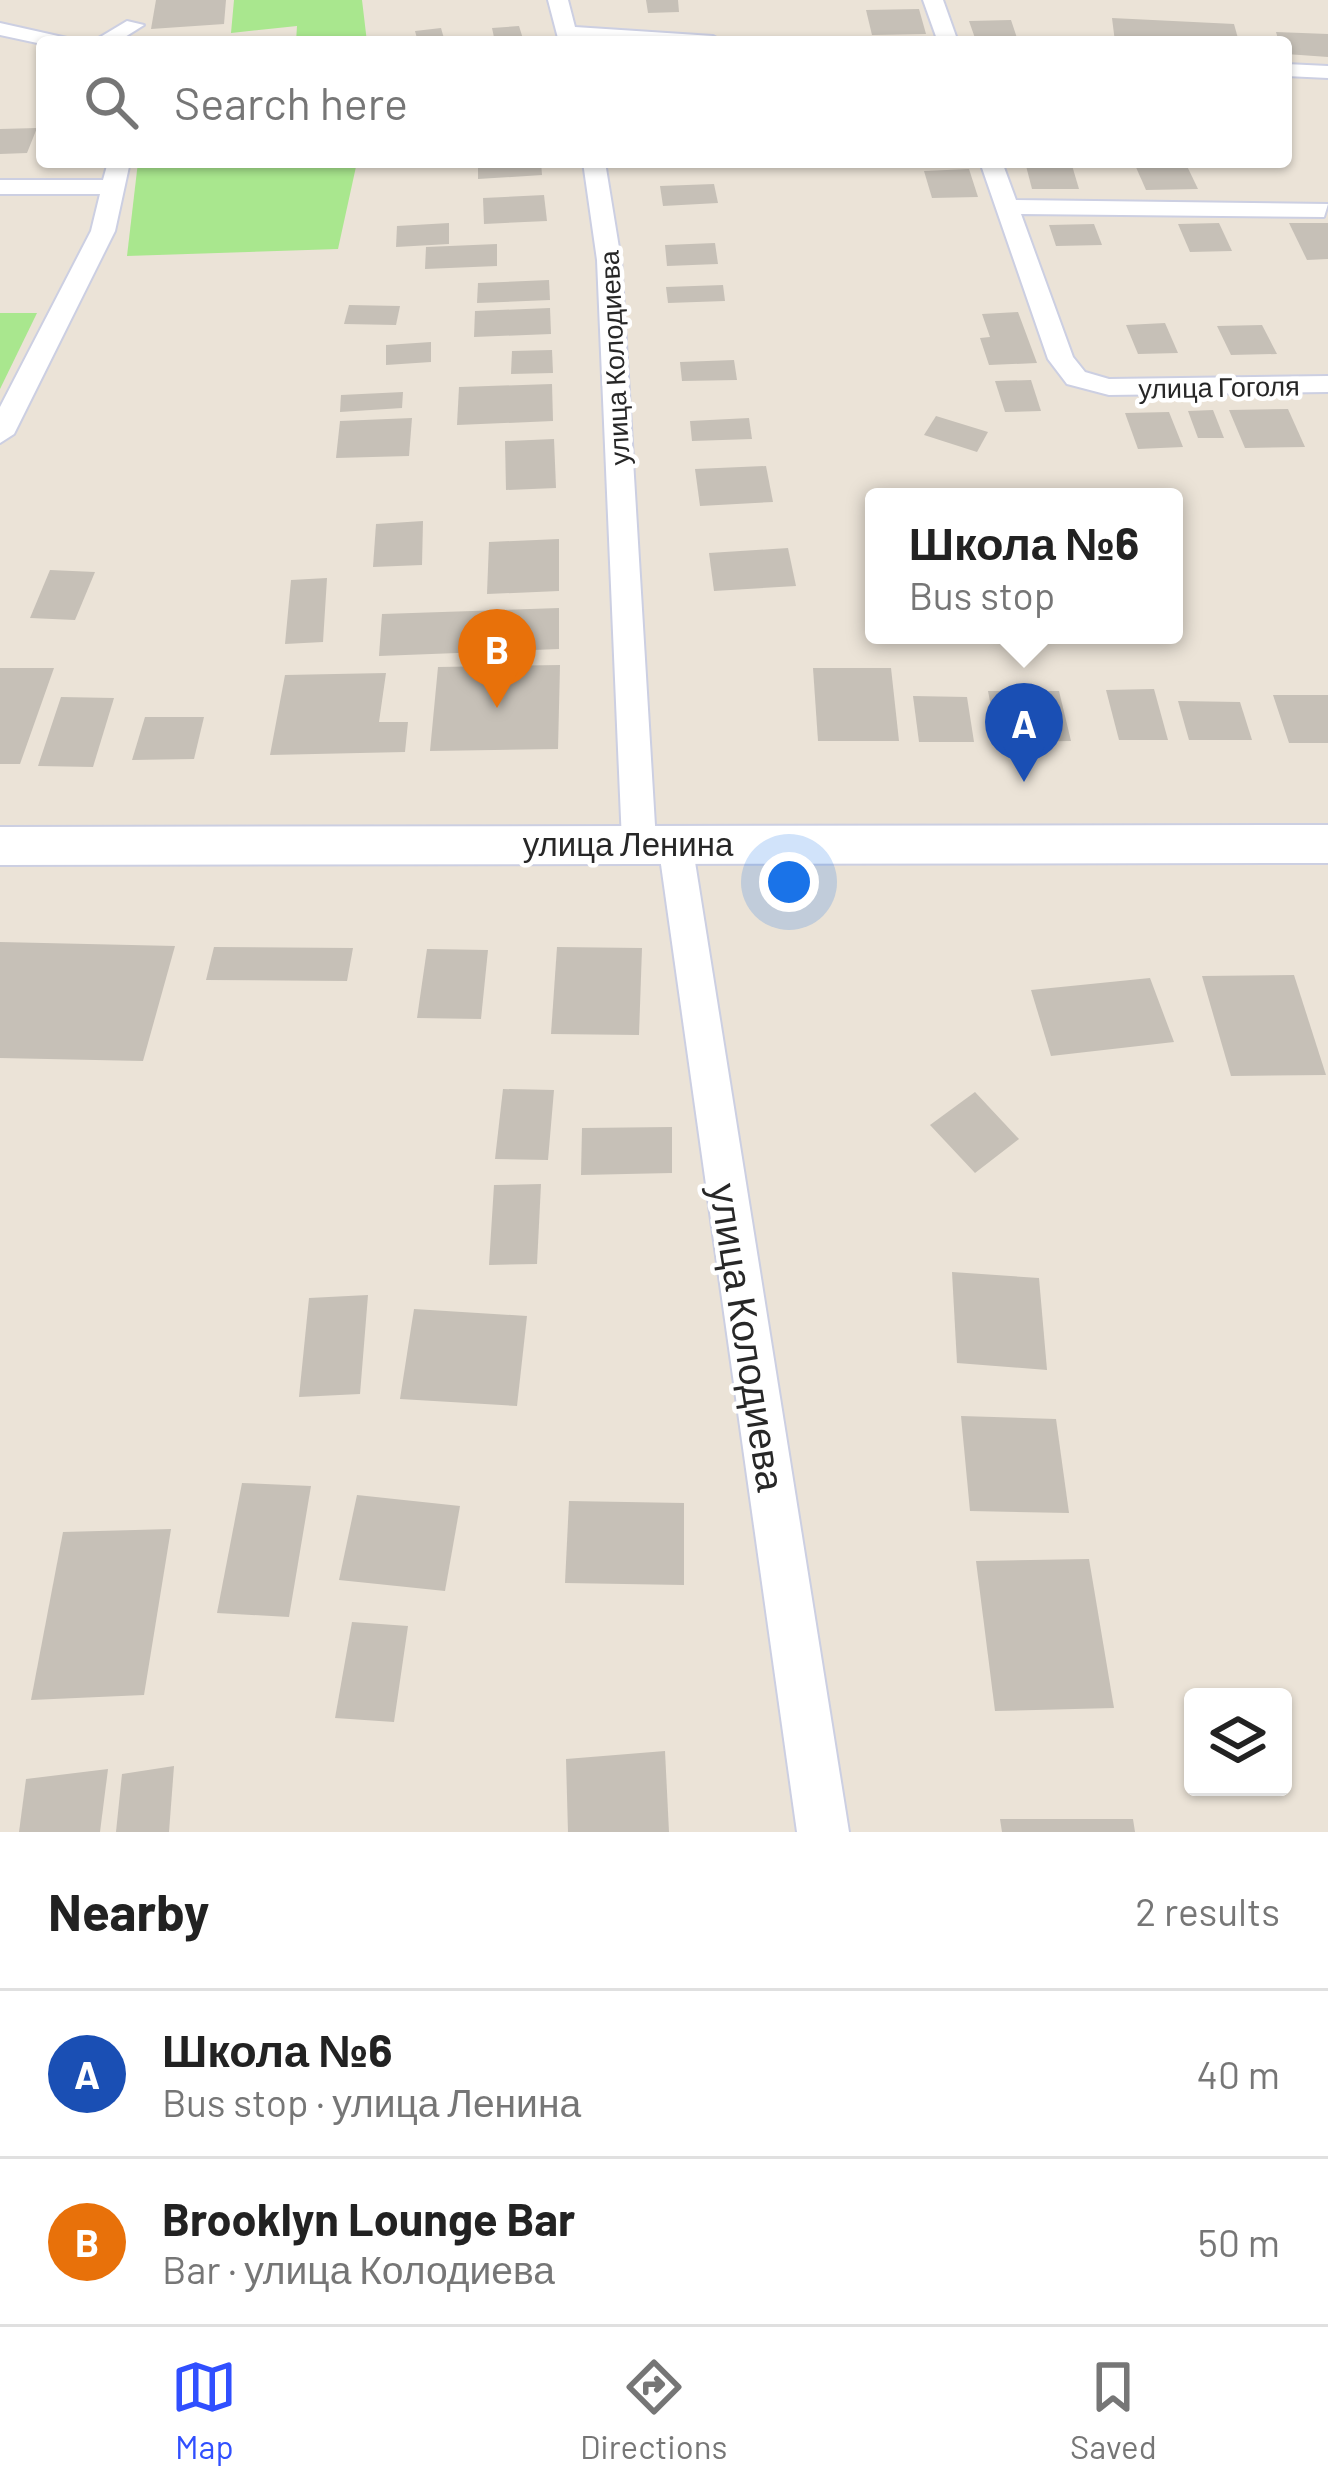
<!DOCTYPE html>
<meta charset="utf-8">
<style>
body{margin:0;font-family:Barlow,sans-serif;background:#f2f2f2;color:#222}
.controls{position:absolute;right:36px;bottom:36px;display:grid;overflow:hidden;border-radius:12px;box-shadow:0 3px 9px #0004}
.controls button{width:108px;height:108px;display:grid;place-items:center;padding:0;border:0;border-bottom:3px solid #e0e0e0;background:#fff;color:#222;font:60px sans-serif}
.you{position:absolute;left:789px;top:882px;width:42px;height:42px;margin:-30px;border:9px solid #fff;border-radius:50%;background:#1a73e8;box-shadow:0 0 0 18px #1a73e833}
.badge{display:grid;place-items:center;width:78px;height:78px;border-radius:50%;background:#304fff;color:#fff;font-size:39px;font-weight:700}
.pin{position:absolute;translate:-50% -99px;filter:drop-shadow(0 3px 6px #0008)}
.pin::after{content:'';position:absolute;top:63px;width:42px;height:36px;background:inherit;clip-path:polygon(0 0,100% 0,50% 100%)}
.popup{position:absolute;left:865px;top:488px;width:318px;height:156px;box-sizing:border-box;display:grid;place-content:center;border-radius:12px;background:#fff;filter:drop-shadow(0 3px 9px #0005);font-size:39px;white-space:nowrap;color:#767676}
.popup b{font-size:45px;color:#222}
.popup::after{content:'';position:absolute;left:50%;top:100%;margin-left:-24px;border:24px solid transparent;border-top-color:#fff}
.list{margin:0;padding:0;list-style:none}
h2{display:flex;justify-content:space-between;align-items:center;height:156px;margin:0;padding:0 48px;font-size:51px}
h2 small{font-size:39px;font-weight:400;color:#767676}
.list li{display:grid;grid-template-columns:78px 1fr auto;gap:36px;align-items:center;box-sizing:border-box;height:168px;padding:0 48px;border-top:3px solid #e0e0e0}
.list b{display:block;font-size:45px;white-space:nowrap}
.list p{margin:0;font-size:39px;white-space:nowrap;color:#767676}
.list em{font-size:39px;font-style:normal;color:#767676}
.icon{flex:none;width:66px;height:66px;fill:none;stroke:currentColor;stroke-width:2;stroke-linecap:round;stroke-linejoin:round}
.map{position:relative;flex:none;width:1328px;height:1832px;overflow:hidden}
.search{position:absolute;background:#fff;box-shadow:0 3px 9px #0004;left:36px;right:36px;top:36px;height:132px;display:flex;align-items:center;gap:30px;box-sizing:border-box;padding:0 42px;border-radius:12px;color:#767676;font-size:45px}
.sheet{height:492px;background:#fff}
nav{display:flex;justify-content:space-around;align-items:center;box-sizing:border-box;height:168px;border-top:3px solid #e0e0e0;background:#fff;font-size:33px;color:#767676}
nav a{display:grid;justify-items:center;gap:6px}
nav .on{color:#304fff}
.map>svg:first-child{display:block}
</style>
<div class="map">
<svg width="1328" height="1832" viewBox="0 0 1328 1832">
<rect width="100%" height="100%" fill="#ebe3d7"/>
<!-- green -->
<g fill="#a9e78e">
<polygon points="234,0 362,0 367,42 296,42 297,26 231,33"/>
<polygon points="138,162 357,162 338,249 127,256"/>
<polygon points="0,313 37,313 0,389"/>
</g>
<!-- building -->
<g fill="#c6c0b7">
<polygon points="156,0 226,0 224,24 151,29"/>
<polygon points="646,0 678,0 679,12 648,13"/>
<polygon points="919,9 926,34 872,35 866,10"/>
<polygon points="1112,18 1234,24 1239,42 1115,42"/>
<polygon points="1011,20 1018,41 976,41 969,21"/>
<polygon points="519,26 524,42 495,42 492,28"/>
<polygon points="441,28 445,42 418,42 415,31"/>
<polygon points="1276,32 1328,34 1328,57 1286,54 1286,42 1279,42"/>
<polygon points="37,128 27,153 0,154 0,129"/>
<polygon points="478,162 541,162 542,175 478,179"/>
<polygon points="1025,162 1071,162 1079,189 1032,189"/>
<polygon points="1186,164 1198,189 1146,190 1135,165"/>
<polygon points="969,169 978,197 932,198 924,171"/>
<polygon points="714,184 718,203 663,206 660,186"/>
<polygon points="544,195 547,221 484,224 483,198"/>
<polygon points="449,223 449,244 396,247 397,226"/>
<polygon points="1219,223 1232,251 1190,252 1178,224"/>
<polygon points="1289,223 1328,223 1328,259 1307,260"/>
<polygon points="1094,224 1102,245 1056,246 1049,225"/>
<polygon points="715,243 718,264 667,266 665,245"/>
<polygon points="497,244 497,266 425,269 426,247"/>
<polygon points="549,280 550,300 477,303 478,283"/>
<polygon points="723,285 725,301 668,303 666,287"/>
<polygon points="349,305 400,306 396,325 344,324"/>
<polygon points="550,308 551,334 474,337 475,311"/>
<polygon points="1018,312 1037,363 989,365 980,338 990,337 982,314"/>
<polygon points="1165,323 1178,353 1138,354 1126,325"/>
<polygon points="1262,325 1277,354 1231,355 1217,326"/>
<polygon points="431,342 431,362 386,365 386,345"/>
<polygon points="552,350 553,373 511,374 512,351"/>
<polygon points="734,360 737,380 682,381 680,362"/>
<polygon points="1031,380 1041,411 1005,412 995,381"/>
<polygon points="552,384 553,421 457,425 459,387"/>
<polygon points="403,392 402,408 340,412 341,395"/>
<polygon points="1288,409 1305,447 1245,448 1229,410"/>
<polygon points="1213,410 1224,438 1198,438 1188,411"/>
<polygon points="1169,412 1183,447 1138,449 1125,413"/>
<polygon points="936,416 988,432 977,452 924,435"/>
<polygon points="412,418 409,456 336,458 340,421"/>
<polygon points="749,418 752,439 692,441 690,421"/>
<polygon points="554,439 556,488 506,490 505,441"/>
<polygon points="766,466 773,502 700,506 695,469"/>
<polygon points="423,521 422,565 373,567 376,524"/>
<polygon points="559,539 559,591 487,594 489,542"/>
<polygon points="788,548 796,586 714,591 709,553"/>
<polygon points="50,570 95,572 75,620 30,618"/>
<polygon points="327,578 323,642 285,644 291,580"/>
<polygon points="559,608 559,649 379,656 382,614"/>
<polygon points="560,665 558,749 430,751 438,667"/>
<polygon points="0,668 54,668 20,764 0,764"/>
<polygon points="813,668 891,668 899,741 818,741"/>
<polygon points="386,673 379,722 408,722 405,752 270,755 285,675"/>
<polygon points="1154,689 1168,740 1119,740 1106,690"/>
<polygon points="988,691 1059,691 1071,741 998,742"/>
<polygon points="1273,695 1328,695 1328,743 1289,743"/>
<polygon points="913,696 967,697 974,742 919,742"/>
<polygon points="61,697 114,698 93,767 38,766"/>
<polygon points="1178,701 1240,702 1252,740 1189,740"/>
<polygon points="145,717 204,717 194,759 132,760"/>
<polygon points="0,942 175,946 143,1061 0,1058"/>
<polygon points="214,947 353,948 347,981 206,980"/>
<polygon points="557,947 642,948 639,1035 551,1034"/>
<polygon points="427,949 488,950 481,1019 417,1018"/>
<polygon points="1294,975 1326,1075 1231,1076 1202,976"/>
<polygon points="1150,978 1174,1042 1051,1056 1031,990"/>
<polygon points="503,1089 554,1090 548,1160 495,1159"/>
<polygon points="975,1092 1019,1139 975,1173 930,1125"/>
<polygon points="672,1127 672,1173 581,1175 582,1128"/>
<polygon points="541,1184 537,1264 489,1265 494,1185"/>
<polygon points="952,1272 1039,1278 1047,1370 957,1363"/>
<polygon points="368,1295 360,1394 299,1397 309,1298"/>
<polygon points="414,1309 527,1316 517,1406 400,1399"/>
<polygon points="961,1416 1056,1419 1069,1513 970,1511"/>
<polygon points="242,1483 311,1486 289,1617 217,1613"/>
<polygon points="357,1495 460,1506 445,1591 339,1580"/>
<polygon points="569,1501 684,1503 684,1585 565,1583"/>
<polygon points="171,1529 144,1695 31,1700 63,1532"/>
<polygon points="1089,1559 1114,1708 995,1711 976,1561"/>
<polygon points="352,1622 408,1626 394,1722 335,1718"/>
<polygon points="665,1751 669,1832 568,1832 566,1759"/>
<polygon points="174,1766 169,1832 116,1832 122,1774"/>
<polygon points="108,1769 100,1832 19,1832 26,1779"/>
<polygon points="1000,1819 1133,1819 1135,1832 1002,1832"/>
</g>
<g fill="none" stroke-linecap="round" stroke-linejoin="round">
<defs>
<g id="minor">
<polygon points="548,0 568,0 575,27 713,36 723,42 559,42"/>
<polygon points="923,0 943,0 958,42 938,42"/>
<polygon points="127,21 144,25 117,42 92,42"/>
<polygon points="0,23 67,38 70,42 42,44 0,35"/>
<polygon points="1286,64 1328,66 1328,78 1286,76"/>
<polygon points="108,162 130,162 115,231 14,434 0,443 0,407 91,231 100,194 0,194 0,180 103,180"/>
<polygon points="583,162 605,162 621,260 656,842 651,852 639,856 627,852 622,842 597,260"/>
<polygon points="980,162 1002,162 1016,200 1328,204 1324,217 1021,214 1073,357 1085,372 1109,379 1328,376 1328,392 1109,395 1067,384 1048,359"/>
<polygon points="675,829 687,833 692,843 849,1832 797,1832 658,843 663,833"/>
</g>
<polygon id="tertiary" points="1328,825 1328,863 0,865 0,827"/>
</defs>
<!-- minor casing -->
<use href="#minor" stroke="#cccfe2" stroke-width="4"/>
<!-- tertiary casing -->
<use href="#tertiary" stroke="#cccfe2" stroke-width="4"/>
<!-- minor -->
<use href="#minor" fill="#fff" fill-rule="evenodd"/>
<!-- tertiary -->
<use href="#tertiary" fill="#fff" fill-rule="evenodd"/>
</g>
<g text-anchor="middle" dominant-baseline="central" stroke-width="9" stroke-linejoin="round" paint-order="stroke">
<!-- far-street labels -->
<g font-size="27" fill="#272727" stroke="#fff">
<text transform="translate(613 358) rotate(-93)">улица Колодиева</text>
<text transform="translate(1219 386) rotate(-1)">улица Гоголя</text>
</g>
<!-- street labels -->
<g font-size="33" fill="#272727" stroke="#fff">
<text x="628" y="843">улица Ленина</text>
</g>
<!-- near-street labels -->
<g font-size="39" fill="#272727" stroke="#fff">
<text transform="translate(749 1337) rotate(81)">улица Колодиева</text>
</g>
</g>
</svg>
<div class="controls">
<button><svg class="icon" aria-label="layers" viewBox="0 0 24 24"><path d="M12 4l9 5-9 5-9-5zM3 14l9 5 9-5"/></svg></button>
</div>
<div class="you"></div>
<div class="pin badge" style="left:1024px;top:782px;background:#1a4fb4">A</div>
<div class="popup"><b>Школа №6</b>Bus stop</div>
<div class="pin badge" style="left:497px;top:708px;background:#e8710a">B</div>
<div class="search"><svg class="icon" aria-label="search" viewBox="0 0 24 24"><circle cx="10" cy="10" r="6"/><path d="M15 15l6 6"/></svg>Search here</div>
</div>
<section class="sheet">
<h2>Nearby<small>2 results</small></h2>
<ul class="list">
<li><span class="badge" style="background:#1a4fb4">A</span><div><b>Школа №6</b><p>Bus stop · улица Ленина</p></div><em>40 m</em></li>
<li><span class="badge" style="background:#e8710a">B</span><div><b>Brooklyn Lounge Bar</b><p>Bar · улица Колодиева</p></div><em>50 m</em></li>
</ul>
</section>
<nav>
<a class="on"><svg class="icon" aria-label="map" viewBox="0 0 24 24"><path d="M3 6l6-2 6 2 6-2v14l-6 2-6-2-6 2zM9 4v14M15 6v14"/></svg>Map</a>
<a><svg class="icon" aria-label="directions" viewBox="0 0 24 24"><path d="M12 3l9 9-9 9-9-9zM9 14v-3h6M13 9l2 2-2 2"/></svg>Directions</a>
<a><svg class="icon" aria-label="saved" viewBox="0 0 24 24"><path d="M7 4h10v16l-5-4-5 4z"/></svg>Saved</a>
</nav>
